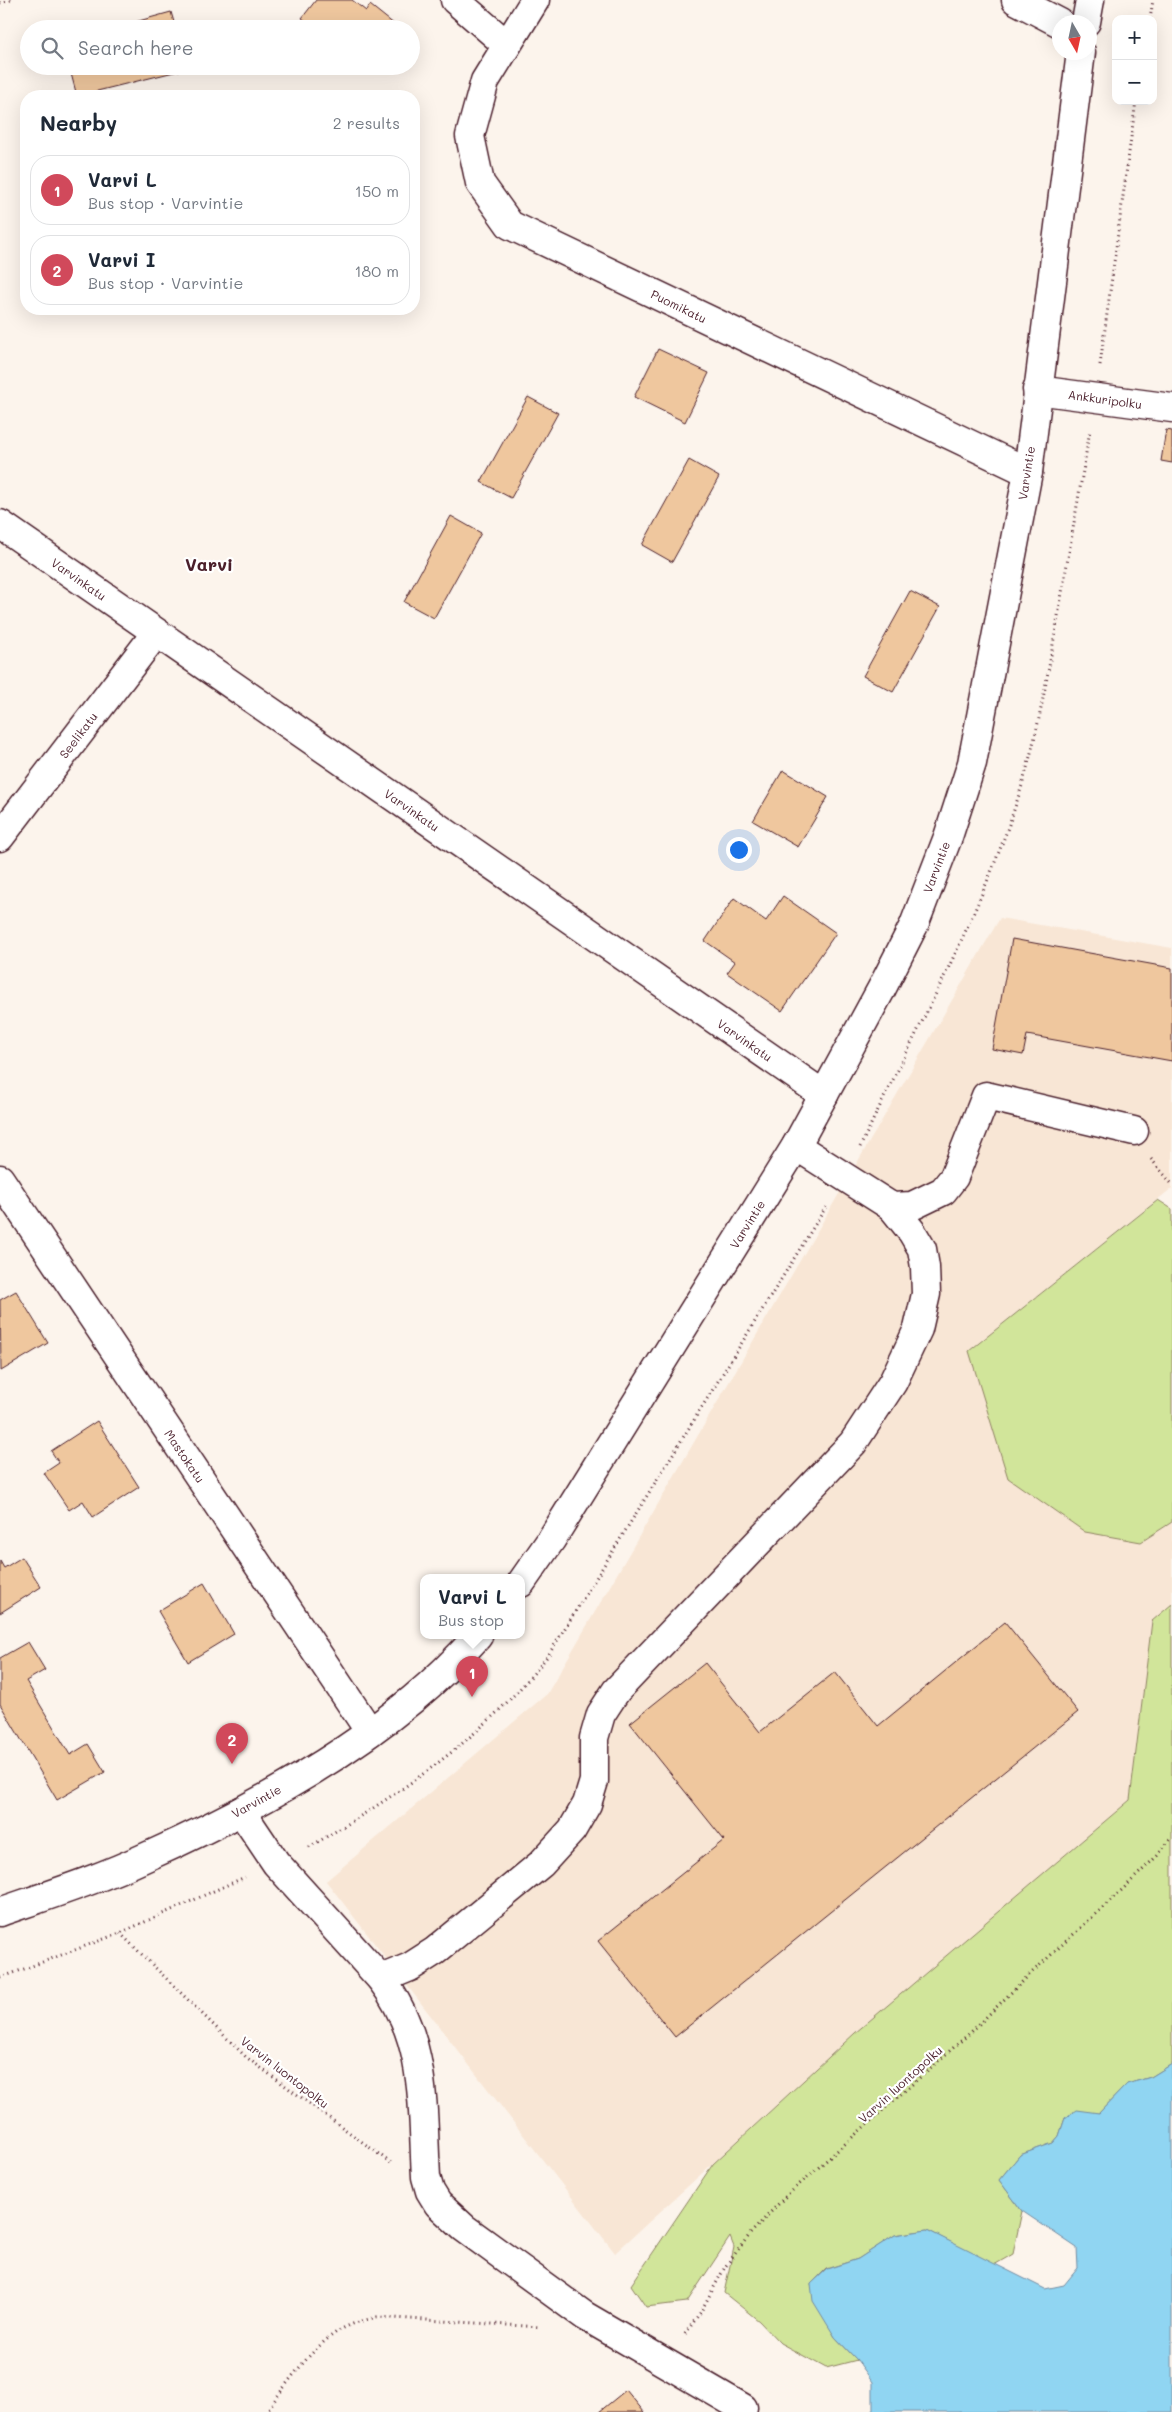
<!DOCTYPE html>
<meta charset="utf-8">
<style>
body{margin:0;font-family:Mali,sans-serif;background:#f2f2f3;color:#1f2937}
.controls{position:absolute;right:15px;top:15px;display:grid;overflow:hidden;border-radius:10px;box-shadow:0 5px 20px #0002}
.controls button{width:45px;height:45px;display:grid;place-items:center;padding:0;border:0;border-bottom:1px solid #e0e1e3;background:#fff;color:#1f2937;font:25px sans-serif}
.compass{position:absolute;left:1052px;top:15px;width:45px;height:45px;border-radius:50%;background:#fff;box-shadow:0 5px 20px #0002;rotate:171deg}
.you{position:absolute;left:738px;top:849px;width:18px;height:18px;margin:-12px;border:4px solid #fff;border-radius:50%;background:#1a73e8;box-shadow:0 0 0 8px #1a73e833}
.badge{display:grid;place-items:center;width:32px;height:32px;border-radius:50%;background:#d1495b;color:#fff;font-size:16px;font-weight:700}
.pin{position:absolute;translate:-50% -41px;filter:drop-shadow(0 1px 2px #0008)}
.pin::after{content:'';position:absolute;top:26px;width:18px;height:15px;background:inherit;clip-path:polygon(0 0,100% 0,50% 100%)}
.popup{position:absolute;left:420px;top:1574px;width:105px;height:65px;box-sizing:border-box;display:grid;place-content:center;border-radius:10px;background:#fff;filter:drop-shadow(0 1px 4px #0005);font-size:16px;white-space:nowrap;color:#747a83}
.popup b{font-size:19px;color:#1f2937}
.popup::after{content:'';position:absolute;left:50%;top:100%;margin-left:-10px;border:10px solid transparent;border-top-color:#fff}
.list{margin:0;padding:0;list-style:none}
h2{display:flex;justify-content:space-between;align-items:center;height:65px;margin:0;padding:0 20px;font-size:21px}
h2 small{font-size:16px;font-weight:400;color:#747a83}
.list li{display:grid;grid-template-columns:32px 1fr auto;gap:15px;align-items:center;box-sizing:border-box;height:70px;margin:0 10px 10px;padding:0 10px;border:1px solid #e0e1e3;border-radius:20px}
.list b{display:block;font-size:19px;white-space:nowrap}
.list p{margin:0;font-size:16px;white-space:nowrap;color:#747a83}
.list em{font-size:16px;font-style:normal;color:#747a83}
.icon{flex:none;width:28px;height:28px;fill:none;stroke:currentColor;stroke-width:2;stroke-linecap:round;stroke-linejoin:round}
.map{position:relative;flex:none;width:1172px;height:2412px;overflow:hidden}
.search{position:absolute;background:#fff;box-shadow:0 5px 20px #0002;left:20px;top:20px;width:400px;height:55px;display:flex;align-items:center;gap:12px;box-sizing:border-box;padding:0 18px;border-radius:28px;color:#747a83;font-size:19px}
.panel{position:absolute;background:#fff;box-shadow:0 5px 20px #0002;left:20px;top:90px;width:400px;height:225px;border-radius:20px}
.map>svg:first-child{display:block}
</style>
<div class="map">
<svg width="1172" height="2412" viewBox="0 0 1172 2412">
<rect width="100%" height="100%" fill="#fcf4ec"/>
<filter id="ink" filterUnits="userSpaceOnUse"><feTurbulence type="fractalNoise" baseFrequency=".02" numOctaves="2"/><feDisplacementMap in="SourceGraphic" scale="10" xChannelSelector="R" yChannelSelector="G"/><feConvolveMatrix kernelMatrix="1 2 1 2 8 2 1 2 1" color-interpolation-filters="sRGB"/></filter>
<g filter="url(#ink)">
<!-- built -->
<polygon fill="#f8e6d5" points="1000,918 1172,948 1172,1188 969,1351 1141,1542 1172,1522 1172,1604 1152,1621 1130,1800 855,2033 615,2253 326,1881 547,1694"/>
<!-- green -->
<g fill="#d1e59a" stroke="#8e8262">
<polygon points="1158,1200 1172,1209 1172,1522 1141,1542 1085,1532 1008,1478 969,1351"/>
<polygon points="1172,1604 1172,2064 1151,2077 1127,2084 1099,2113 1065,2118 1059,2136 1053,2143 1020,2155 999,2180 1022,2211 1013,2254 994,2265 927,2230 895,2235 858,2259 826,2269 811,2284 835,2337 857,2360 826,2368 780,2343 759,2321 724,2293 734,2247 730,2237 687,2302 646,2307 631,2285 713,2164 855,2033 1130,1800 1152,1621"/>
</g>
<!-- water -->
<polygon fill="#90d5f2" stroke="#748ca2" points="1172,2064 1172,2412 870,2412 873,2410 873,2382 857,2360 835,2337 813,2301 811,2284 827,2269 858,2259 895,2235 927,2230 1045,2289 1064,2285 1078,2268 1077,2248 1022,2211 999,2180 1020,2155 1053,2143 1059,2136 1065,2118 1076,2110 1099,2113 1127,2084 1151,2077"/>
<!-- building -->
<g fill="#efc79e" stroke="#4a1f2b">
<polygon points="316,0 352,0 366,11 370,5 400,29 316,29 302,18"/>
<polygon points="171,12 176,29 110,29"/>
<polygon points="69,66 186,66 186,69 77,96"/>
<polygon points="658,349 709,373 685,422 634,397"/>
<polygon points="528,397 558,413 511,498 481,482"/>
<polygon points="1166,430 1172,431 1172,463 1161,461"/>
<polygon points="689,460 719,477 672,562 642,545"/>
<polygon points="451,516 481,533 434,618 404,602"/>
<polygon points="910,591 940,607 893,692 863,676"/>
<polygon points="783,770 828,797 798,847 753,821"/>
<polygon points="783,896 836,933 782,1011 727,973 735,962 705,941 734,898 766,921"/>
<polygon points="1012,939 1172,968 1172,1061 1027,1035 1023,1055 992,1049"/>
<polygon points="16,1291 48,1343 1,1371 0,1300"/>
<polygon points="97,1421 139,1487 93,1517 83,1501 69,1510 44,1473 59,1463 51,1451"/>
<polygon points="22,1557 41,1587 0,1613 0,1561 4,1568"/>
<polygon points="204,1583 234,1634 188,1662 158,1611"/>
<polygon points="1005,1622 1078,1712 675,2037 598,1941 724,1840 630,1723 705,1663 760,1732 835,1672 878,1726"/>
<polygon points="28,1642 45,1670 26,1681 70,1755 88,1744 105,1772 57,1800 0,1704 0,1658"/>
<polygon points="626,2390 644,2412 599,2412"/>
</g>
<g fill="none" stroke-linecap="round" stroke-linejoin="round">
<defs>
<g id="minor">
<polyline points="455,0 507,45"/>
<polyline points="535,0 485,81 470,136 480,183 510,225 1028,472"/>
<polyline points="1016,0 1060,23"/>
<polyline points="1086,22 1090,0"/>
<polyline points="1037,390 1172,408"/>
<polyline points="0,524 824,1095"/>
<polyline points="0,837 156,633"/>
<polyline points="796,1146 892,1207 912,1206 943,1191 954,1177 986,1096 1134,1131"/>
<polyline points="0,1179 370,1732"/>
<polyline points="521,1583 551,1540 796,1146 882,988 914,925 948,837 972,763 1028,472 1081,52"/>
<path d="M241,1811L276,1863L381,1979C427,2039 422,2106 426,2177L430,2191L438,2204L464,2228L585,2316L743,2408"/>
<path d="M0,1912C49,1895 99,1879 146,1857C238,1816 335,1764 413,1699C436,1680 458,1658 478,1636"/>
<polyline points="381,1979 410,1967 435,1951 541,1864 572,1830 587,1804 594,1781 594,1738 601,1714 616,1691 853,1443 893,1382 918,1329 926,1294 925,1267 922,1249 912,1232 892,1207"/>
</g>
</defs>
<!-- minor casing -->
<use href="#minor" stroke="#4a1f2b" stroke-width="31"/>
<!-- path -->
<g stroke="#4a1f2b" stroke-width="3" stroke-dasharray="1 4" stroke-linecap="butt">
<polyline points="0,3 11,0"/>
<polyline points="1150,19 1153,0"/>
<polyline points="1100,365 1136,101"/>
<path d="M860,1147C914,1034 977,923 1016,804C1036,745 1046,683 1057,622C1068,558 1079,494 1090,430"/>
<polyline points="1151,1159 1172,1184"/>
<path d="M309,1847C397,1796 487,1736 549,1654L826,1207"/>
<polyline points="120,1933 246,2057 391,2163"/>
<polyline points="0,1978 120,1933 245,1877"/>
<polyline points="685,2334 700,2313 725,2267 751,2233 784,2198 971,2032 1027,1977 1124,1888 1157,1856 1172,1837"/>
<path d="M266,2412C285,2386 308,2352 334,2334C347,2324 362,2321 377,2317L541,2327"/>
</g>
<!-- minor -->
<use href="#minor" stroke="#fff" stroke-width="28"/>
</g>
</g>
<g text-anchor="middle" dominant-baseline="central" stroke-width="4.5" stroke-linejoin="round" paint-order="stroke">
<!-- street labels -->
<g font-size="12" fill="#4a1f2b" stroke="#fff">
<text transform="translate(679 306) rotate(26)">Puomikatu</text>
<text transform="translate(1105 399) rotate(8)">Ankkuripolku</text>
<text transform="translate(1026 473) rotate(-81)">Varvintie</text>
<text transform="translate(79 579) rotate(35)">Varvinkatu</text>
<text transform="translate(78 735) rotate(-53)">Seelikatu</text>
<text transform="translate(412 810) rotate(35)">Varvinkatu</text>
<text transform="translate(936 867) rotate(-69)">Varvintie</text>
<text transform="translate(745 1040) rotate(35)">Varvinkatu</text>
<text transform="translate(747 1224) rotate(-58)">Varvintie</text>
<text transform="translate(185 1456) rotate(56)">Mastokatu</text>
<text transform="translate(256 1801) rotate(-29)">Varvintie</text>
<text transform="translate(285 2072) rotate(38)">Varvin luontopolku</text>
<text transform="translate(900 2084) rotate(-42)">Varvin luontopolku</text>
</g>
<!-- district labels -->
<g font-size="18" font-weight="bold" fill="#4a1f2b" stroke="#fff">
<text x="209" y="564">Varvi</text>
</g>
</g>
</svg>
<div class="controls">
<button>+</button>
<button>−</button>
</div>
<svg class="compass" viewBox="-18 -18 36 36"><path d="M0-13l5 13h-10z" fill="#e53935"/><path d="M0 13l5-13h-10z" fill="#747a83"/></svg>
<div class="you"></div>
<div class="pin badge" style="left:472px;top:1697px">1</div>
<div class="popup"><b>Varvi L</b>Bus stop</div>
<div class="pin badge" style="left:232px;top:1764px">2</div>
<div class="search"><svg class="icon" aria-label="search" viewBox="0 0 24 24"><circle cx="10" cy="10" r="6"/><path d="M15 15l6 6"/></svg>Search here</div>
<section class="panel">
<h2>Nearby<small>2 results</small></h2>
<ul class="list">
<li><span class="badge">1</span><div><b>Varvi L</b><p>Bus stop · Varvintie</p></div><em>150 m</em></li>
<li><span class="badge">2</span><div><b>Varvi I</b><p>Bus stop · Varvintie</p></div><em>180 m</em></li>
</ul>
</section>
</div>
